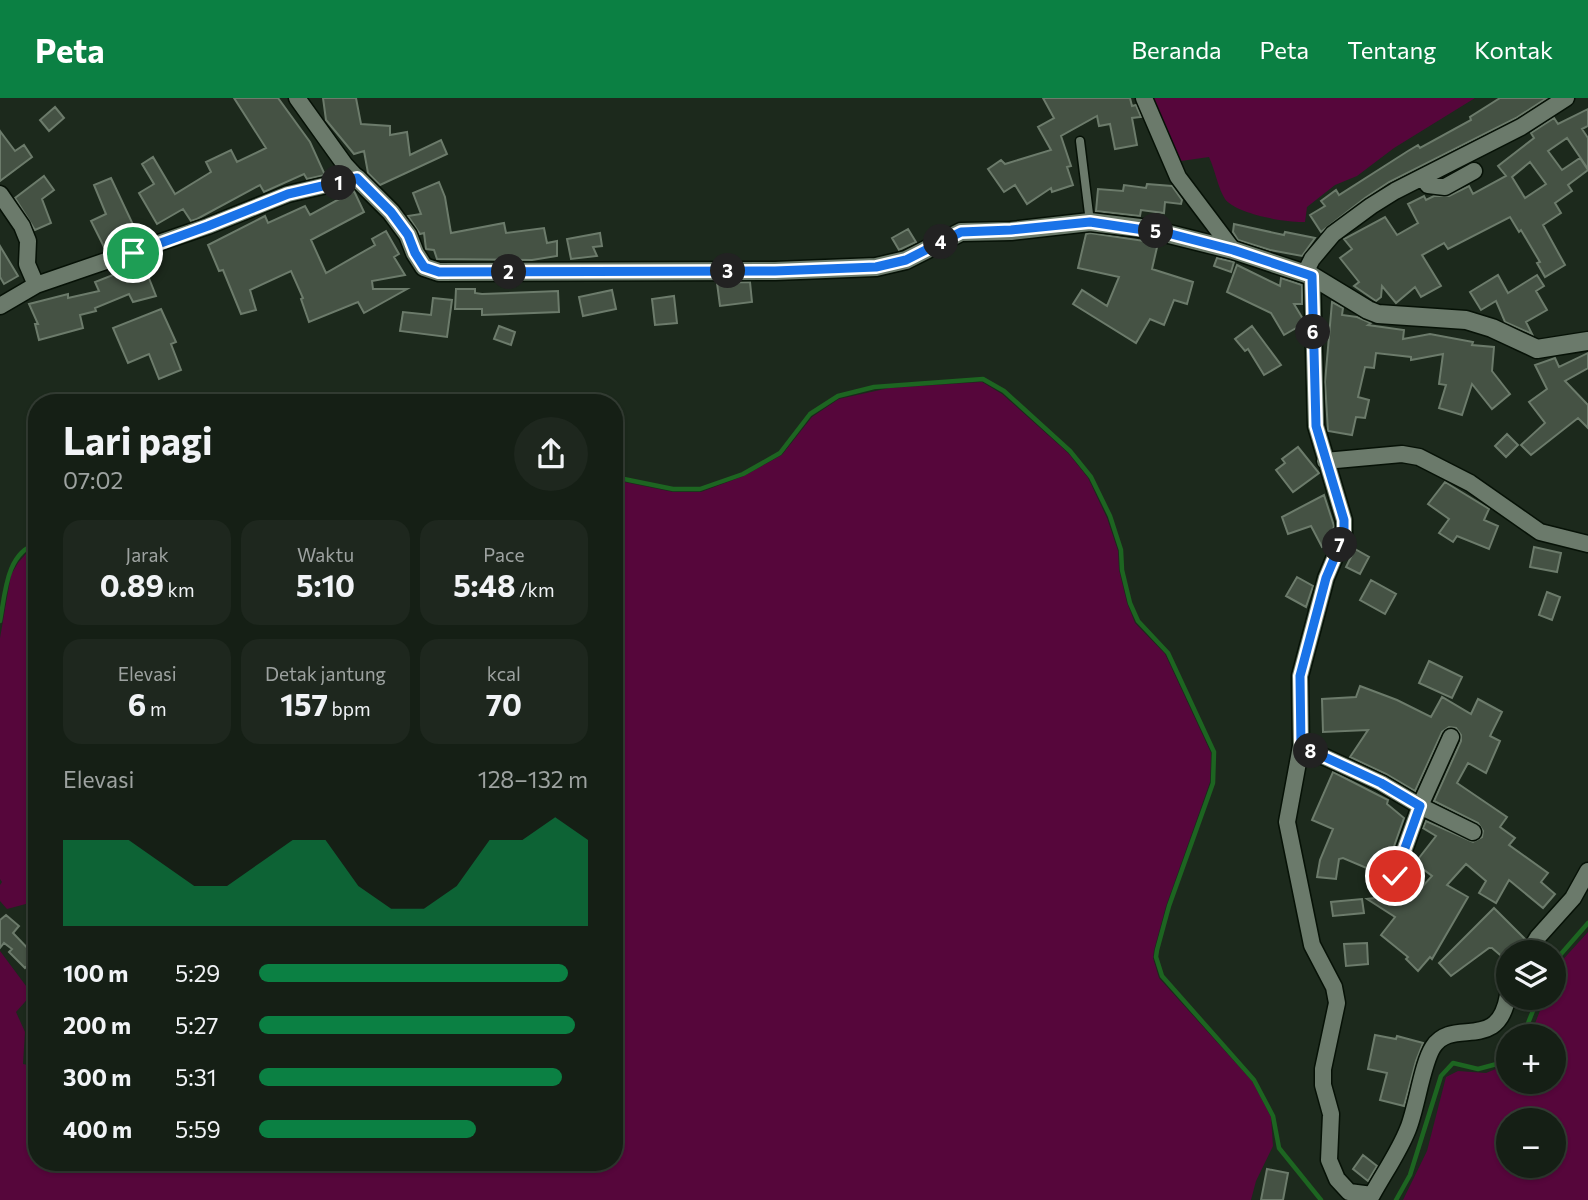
<!DOCTYPE html>
<html lang="id">
<head>
<meta charset="utf-8">
<style>
  body { margin:0; font-family:Commissioner,sans-serif; background:#1e271e; color:#f1f3f6; height:100vh; display:flex; flex-direction:column; font-size:26px; white-space:nowrap }
  * { box-sizing:border-box; margin:0 }
  p { font-size:23px; color:#9da2a0 }
  .icon { flex:none; width:38px; height:38px; fill:none; stroke:currentColor; stroke-width:2; stroke-linecap:round; stroke-linejoin:round }
  .map { position:relative; flex:1; overflow:hidden }
  .panel { position:absolute; left:28px; top:296px; width:595px; height:777px; display:flex; flex-direction:column; background:#151f15; border-radius:28px; box-shadow:0 2px 5px #0004,0 0 0 2px #343d34 }
  .panel>* { flex:none }
  .tools { position:absolute; left:1496px; top:842px; display:grid; gap:14px }
  .tools a { display:grid; place-items:center; width:70px; height:70px; border-radius:50%; background:#151f15; box-shadow:0 2px 5px #0004,0 0 0 2px #343d34; font-size:35px }
  .pin { position:absolute; display:grid; place-items:center; width:60px; height:60px; color:#fff; margin:-30px; border:4px solid #fff; border-radius:50%; box-shadow:0 2px 7px #0007 }
  .km { position:absolute; width:35px; height:35px; margin:-18px; border-radius:50%; background:#222; color:#fff; font-size:19px; line-height:35px; text-align:center }
  .round { display:grid; place-items:center; flex:none; width:74px; height:74px; border-radius:37px; background:#1e271e }
  .overview { display:flex; align-items:center; justify-content:space-between; height:119px; padding:0 35px }
  h1 { font-size:38px; font-weight:700; line-height:52px }
  .metrics { display:grid; grid-template-columns:repeat(3,1fr); gap:10px; height:119px; padding:7px 35px }
  .metrics div { display:grid; align-content:center; border-radius:18px; background:#1e271e; text-align:center }
  .metrics b { font-size:30px; font-weight:700 }
  .metrics small { font-size:19px; font-weight:400 }
  .metrics p { font-size:19px }
  .chart { height:196px; padding:14px 35px }
  .chart p { display:flex; justify-content:space-between }
  .chart svg { width:100%; height:126px; margin-top:7px; fill:#0b8043; opacity:.7 }
  ul { padding:0 35px; list-style:none; font-size:23px }
  li { display:grid; grid-template-columns:112px 84px 1fr; align-items:center; height:52px }
  li i { height:18px; border-radius:9px; background:#0b8043 }
  header { display:flex; align-items:center; gap:42px; box-sizing:border-box; height:98px; padding:0 35px; background:#0b8043; color:#fff }
  header strong { font-size:33px }
  nav { display:flex; gap:38px; margin-inline-start:auto; font-size:24px }
  .map>svg:first-child { display:block }
</style>
</head>
<body>
<header>
<strong>Peta</strong>
<nav><a>Beranda</a><a>Peta</a><a>Tentang</a><a>Kontak</a></nav>
</header>
<div class="map">
<svg width="1588" height="1102" viewBox="0 0 1588 1102">
  <rect width="100%" height="100%" fill="#1c291c"/>
  <path fill="#56063b" fill-rule="evenodd" d="M 1153,0 L 1475,0 L 1394,50 L 1357,78 L 1335,87 L 1307,109 L 1305,124 C 1287,125 1236,116 1225,101 C 1218,90 1215,72 1209,59 L 1181,63 Z
    M 982,284 L 1002,296 L 1068,355 L 1088,380 L 1107,420 L 1118,453 L 1119,472 L 1127,505 L 1135,525 L 1165,556 L 1211,655 L 1210,684 L 1166,808 L 1154,852 L 1153,860 L 1159,880 L 1252,983 L 1271,1019 L 1273,1048 L 1256,1083 L 1251,1102 L 0,1102 L 0,853 L 32,896 L 16,914 L 25,934 L 23,966 L 37,969 L 37,1064 L 614,1064 L 614,382 L 673,394 L 701,394 L 744,378 L 782,357 L 812,319 L 839,301 L 889,290 Z
    M 37,449 L 37,803 L 7,811 L 0,803 L 0,787 L 2,784 L 0,781 L 0,540 L 11,477 L 18,465 L 31,450 Z
    M 1588,834 L 1588,1102 L 1403,1102 L 1427,1053 L 1446,979 L 1458,973 L 1486,975 L 1508,966 L 1508,984 L 1554,984 L 1554,938 L 1530,938 L 1545,900 L 1554,900 L 1554,877 L 1558,867 ZM 1508,1022 L 1554,1022 L 1554,1068 L 1508,1068 Z"/>
  <g fill="none" stroke-linecap="round" stroke-linejoin="round">
    <path stroke="#1d6521" stroke-width="4.5" d="M 614,379 L 673,391 L 700,391 L 743,376 L 780,355 L 810,316 L 838,298 L 874,289 L 983,281 L 1004,293 L 1070,353 L 1091,379 L 1110,418 L 1121,452 L 1122,472 L 1130,505 L 1138,523 L 1168,555 L 1214,654 L 1213,685 L 1169,808 L 1157,852 L 1156,859 L 1162,878 L 1254,982 L 1273,1018 L 1279,1050 L 1321,1102
      M 0,523 C 5,497 6,454 37,446
      M 1554,864 L 1588,825
      M 1523,938 L 1538,900
      M 1396,1102 L 1410,1077 L 1441,978 L 1453,965 L 1478,971 L 1508,963"/>
  </g>
  <path fill="#455244" stroke="#6c7b6b" stroke-width="2" fill-rule="evenodd" d="M 234,0 L 278,0 L 310,44 L 325,77 L 307,81 L 304,76 L 264,94 L 260,87 L 197,121 L 191,123 L 183,111 L 157,126 L 139,95 L 154,86 L 142,66 L 153,59 L 175,96 L 211,74 L 206,64 L 231,52 L 237,64 L 266,50 Z
    M 323,0 L 356,0 L 361,26 L 390,28 L 390,37 L 407,34 L 410,57 L 441,42 L 447,56 L 380,87 L 368,75 L 364,53 L 354,56 L 326,22 Z
    M 1043,0 L 1130,0 L 1132,8 L 1136,7 L 1141,19 L 1132,20 L 1137,47 L 1115,51 L 1110,26 L 1099,28 L 1097,18 L 1061,38 L 1071,68 L 1067,69 L 1073,87 L 1052,94 L 1051,90 L 1027,106 L 1015,87 L 1004,94 L 988,71 L 1001,62 L 1005,66 L 1051,52 L 1038,29 L 1054,20 Z
    M 1500,0 L 1547,0 L 1516,20 L 1389,84 L 1365,100 L 1321,134 L 1310,117 L 1325,108 L 1321,103 L 1336,92 L 1339,97 L 1408,53 L 1418,47 L 1420,50 L 1471,22 L 1470,19 Z
    M 55,9 L 64,20 L 49,33 L 40,22 Z
    M 1588,11 L 1588,28 L 1582,31 L 1588,40 L 1588,71 L 1567,40 L 1548,53 L 1562,72 L 1580,60 L 1588,72 L 1568,87 L 1572,93 L 1555,105 L 1561,115 L 1543,127 L 1565,167 L 1545,179 L 1537,165 L 1540,164 L 1521,132 L 1519,134 L 1510,119 L 1448,151 L 1444,145 L 1422,157 L 1441,188 L 1421,199 L 1415,189 L 1396,205 L 1382,188 L 1381,199 L 1376,203 L 1354,188 L 1359,184 L 1340,160 L 1352,151 L 1344,141 L 1385,119 L 1397,137 L 1418,125 L 1408,106 L 1424,98 L 1426,102 L 1434,98 L 1449,98 L 1469,88 L 1473,96 L 1506,78 L 1498,68 L 1534,40 L 1531,35 L 1554,20 L 1558,26 ZM 1530,64 L 1546,86 L 1525,100 L 1512,79 Z
    M 0,33 L 15,53 L 24,47 L 32,59 L 0,83 Z
    M 44,78 L 54,92 L 42,101 L 51,125 L 35,132 L 15,100 Z
    M 111,80 L 136,133 L 104,149 L 91,123 L 106,116 L 94,87 Z
    M 439,84 L 445,99 L 451,135 L 504,125 L 506,135 L 544,130 L 547,145 L 557,143 L 557,158 L 532,162 L 437,161 L 434,152 L 426,151 L 424,135 L 420,136 L 408,118 L 421,116 L 413,95 Z
    M 1147,86 L 1172,88 L 1182,102 L 1181,106 L 1165,104 L 1164,115 L 1141,112 L 1140,118 L 1096,113 L 1098,91 L 1123,93 L 1124,87 L 1146,90 Z
    M 354,93 L 364,114 L 311,142 L 326,175 L 375,147 L 372,141 L 386,133 L 399,156 L 394,159 L 405,177 L 372,183 L 373,191 L 407,191 L 364,215 L 358,204 L 309,224 L 301,201 L 303,200 L 291,173 L 250,192 L 256,212 L 241,216 L 223,172 L 219,173 L 208,147 L 265,118 L 268,125 L 305,108 L 310,117 Z
    M 1234,126 L 1284,137 L 1285,134 L 1315,140 L 1302,158 L 1270,152 L 1238,142 L 1233,134 Z
    M 908,131 L 916,144 L 899,152 L 892,140 Z
    M 600,135 L 602,148 L 593,149 L 597,158 L 571,161 L 567,141 Z
    M 1090,135 L 1158,145 L 1152,171 L 1193,184 L 1187,206 L 1174,202 L 1164,227 L 1150,221 L 1136,245 L 1073,206 L 1082,192 L 1107,208 L 1119,179 L 1078,170 L 1086,136 Z
    M 0,148 L 18,178 L 4,186 L 0,179 Z
    M 1217,160 L 1234,164 L 1231,174 L 1214,168 Z
    M 143,165 L 156,198 L 133,204 L 129,196 L 95,210 L 96,213 L 80,217 L 83,230 L 39,242 L 35,226 L 38,226 L 29,206 L 68,196 L 68,200 L 99,193 L 95,184 Z
    M 1237,167 L 1280,188 L 1281,180 L 1302,187 L 1302,206 L 1294,206 L 1303,221 L 1303,226 L 1284,237 L 1271,215 L 1227,194 Z
    M 1498,177 L 1508,195 L 1537,177 L 1544,188 L 1536,193 L 1547,212 L 1526,224 L 1532,236 L 1505,224 L 1496,203 L 1481,212 L 1470,194 Z
    M 750,184 L 752,204 L 720,208 L 717,185 Z
    M 456,191 L 475,191 L 475,195 L 482,196 L 558,193 L 559,214 L 482,217 L 482,211 L 455,211 Z
    M 612,192 L 616,211 L 583,218 L 579,199 Z
    M 674,198 L 677,225 L 655,227 L 652,201 Z
    M 433,200 L 452,202 L 447,239 L 400,233 L 403,214 L 431,217 Z
    M 1332,204 L 1343,210 L 1342,217 L 1357,219 L 1371,225 L 1368,227 L 1404,232 L 1403,241 L 1430,236 L 1473,244 L 1472,247 L 1494,249 L 1492,273 L 1510,296 L 1492,311 L 1472,286 L 1462,317 L 1439,310 L 1446,287 L 1439,286 L 1443,256 L 1411,262 L 1411,259 L 1376,255 L 1374,270 L 1365,269 L 1358,299 L 1369,302 L 1365,320 L 1356,319 L 1352,337 L 1328,333 L 1325,284 Z
    M 161,211 L 176,244 L 171,246 L 181,272 L 159,281 L 149,256 L 128,265 L 113,230 Z
    M 499,228 L 515,234 L 511,247 L 494,241 Z
    M 1252,228 L 1281,267 L 1264,277 L 1248,251 L 1245,253 L 1235,241 Z
    M 1588,255 L 1588,270 L 1565,283 L 1588,307 L 1588,330 L 1578,320 L 1531,357 L 1521,347 L 1545,325 L 1529,304 L 1547,291 L 1535,267 L 1555,260 L 1559,269 Z
    M 1507,336 L 1518,347 L 1506,359 L 1495,348 Z
    M 1298,349 L 1319,375 L 1293,394 L 1276,372 L 1285,365 L 1282,361 Z
    M 1445,384 L 1489,411 L 1484,422 L 1498,428 L 1489,451 L 1457,438 L 1453,444 L 1439,435 L 1449,421 L 1428,406 Z
    M 1324,397 L 1334,428 L 1329,446 L 1322,449 L 1311,428 L 1288,436 L 1282,419 Z
    M 1534,449 L 1561,455 L 1557,474 L 1530,469 Z
    M 1355,451 L 1369,459 L 1360,476 L 1346,469 Z
    M 1297,479 L 1313,488 L 1306,509 L 1286,498 Z
    M 1371,482 L 1396,496 L 1385,516 L 1360,502 Z
    M 1547,494 L 1560,499 L 1552,522 L 1539,517 Z
    M 1429,563 L 1462,579 L 1452,600 L 1419,585 Z
    M 1360,588 L 1397,602 L 1431,619 L 1442,599 L 1471,616 L 1478,601 L 1502,614 L 1490,638 L 1500,643 L 1486,675 L 1468,665 L 1457,685 L 1507,719 L 1500,729 L 1515,740 L 1509,747 L 1548,775 L 1541,784 L 1555,796 L 1543,810 L 1509,782 L 1496,805 L 1479,795 L 1486,783 L 1466,766 L 1447,787 L 1468,799 L 1432,861 L 1430,859 L 1418,873 L 1406,861 L 1408,859 L 1381,837 L 1395,819 L 1367,801 L 1408,796 L 1413,799 L 1432,778 L 1415,765 L 1436,738 L 1423,730 L 1426,723 L 1473,744 L 1482,739 L 1483,733 L 1478,725 L 1434,703 L 1461,643 L 1461,637 L 1456,630 L 1449,629 L 1442,634 L 1415,693 L 1386,676 L 1350,659 L 1368,632 L 1323,634 L 1322,601 L 1356,599 Z
    M 1333,674 L 1388,702 L 1387,706 L 1404,720 L 1385,774 L 1386,784 L 1384,788 L 1368,786 L 1376,774 L 1343,760 L 1339,761 L 1336,781 L 1317,779 L 1320,762 L 1333,731 L 1312,722 Z
    M 1362,801 L 1364,815 L 1333,818 L 1331,804 Z
    M 1494,810 L 1525,841 L 1522,845 L 1514,854 L 1508,854 L 1508,859 L 1506,862 L 1492,850 L 1489,850 L 1451,878 L 1439,865 Z
    M 6,817 L 19,828 L 13,835 L 36,859 L 25,870 L 9,854 L 12,851 L 4,845 L 0,850 L 0,822 Z
    M 1367,845 L 1368,866 L 1346,868 L 1344,846 Z
    M 1375,937 L 1396,941 L 1397,938 L 1423,945 L 1416,963 L 1404,1008 L 1380,1002 L 1387,975 L 1368,971 Z
    M 1363,1057 L 1377,1068 L 1368,1083 L 1353,1071 Z
    M 1267,1071 L 1288,1075 L 1283,1102 L 1261,1102 Z"/>
  <g fill="none" stroke-linecap="round" stroke-linejoin="round">
    <defs>
      <path id="service" d="M 1080,43 L 1090,124"/>
      <path id="minor" d="M 1144,0 L 1178,79 L 1233,152
        M 1423,79 L 1428,87 L 1445,89 L 1474,73
        M 0,96 L 22,128 L 28,143 L 27,166 L 36,187
        M 1305,175 L 1312,161 L 1333,136 L 1371,108 L 1395,93 L 1521,29 L 1566,0
        M 1312,178 L 1316,328 L 1344,422 L 1344,437 L 1326,480 L 1300,578 L 1301,648 L 1287,724 L 1312,847 L 1334,889 L 1337,905 L 1323,971 L 1323,987 L 1331,1016 L 1329,1062 L 1337,1081 L 1349,1094 L 1372,1097 C 1384,1075 1399,1054 1408,1031 C 1417,1009 1422,966 1433,949 C 1453,918 1498,956 1508,897
        M 0,208 L 36,187 L 208,128 L 288,96 L 357,80 L 345,67 L 297,0
        M 1325,363 L 1402,356 L 1419,359 L 1470,385 L 1540,434 L 1588,446
        M 1301,648 L 1381,685 L 1420,708 L 1473,734
        M 1395,778 L 1420,708 L 1451,639
        M 1529,854 L 1538,839 L 1573,800 L 1588,773"/>
      <path id="tertiary" d="M 357,80 L 391,114 L 408,137 L 415,155 L 424,169 L 439,174 L 775,173 L 876,169 L 906,162 L 961,134 L 1011,133 L 1090,124 L 1149,131 L 1233,152 L 1312,178 L 1368,212 L 1378,216 L 1466,222 L 1492,230 L 1537,251 L 1588,243"/>
    </defs>
    <use href="#service" stroke="#061106" stroke-width="11"/>
    <use href="#minor" stroke="#061106" stroke-width="19"/>
    <use href="#tertiary" stroke="#061106" stroke-width="21"/>
    <use href="#service" stroke="#6b7a6b" stroke-width="8"/>
    <use href="#minor" stroke="#6b7a6b" stroke-width="16"/>
    <use href="#tertiary" stroke="#6b7a6b" stroke-width="18"/>
  </g>
  <g fill="none" stroke-linecap="round" stroke-linejoin="round">
    <defs>
      <path id="route" d="M 133,155 L 208,128 L 288,96 L 357,80 L 391,114 L 408,137 L 415,155 L 424,169 L 439,174 L 775,173 L 876,169 L 906,162 L 961,134 L 1011,132 L 1090,124 L 1171,136 L 1233,152 L 1312,178 L 1316,328 L 1344,422 L 1344,437 L 1326,480 L 1300,578 L 1301,648 L 1381,685 L 1420,708 L 1395,778"/>
    </defs>
    <use href="#route" stroke="#fff" stroke-width="14"/>
    <use href="#route" stroke="#1a73e8" stroke-width="9"/>
  </g>
</svg>
<div class="tools">
<a><svg class="icon" aria-label="layers" viewBox="0 0 24 24"><path d="M12 4l9 5-9 5-9-5zM3 14l9 5 9-5"/></svg></a>
<a>+</a>
<a>−</a>
</div>
<div class="pin" style="left:133px;top:155px;background:#1e9e55"><svg class="icon" aria-label="arrive" viewBox="0 0 24 24"><path d="M6 21V4h12l-3 4 3 4H6"/></svg></div>
<div class="pin" style="left:1395px;top:778px;background:#d93025"><svg class="icon" aria-label="check" viewBox="0 0 24 24"><path d="M5 12l5 5 9-10"/></svg></div>
<b class="km" style="left:339px;top:85px">1</b>
<b class="km" style="left:509px;top:174px">2</b>
<b class="km" style="left:728px;top:173px">3</b>
<b class="km" style="left:941px;top:144px">4</b>
<b class="km" style="left:1156px;top:133px">5</b>
<b class="km" style="left:1313px;top:234px">6</b>
<b class="km" style="left:1340px;top:447px">7</b>
<b class="km" style="left:1311px;top:653px">8</b>
<section class="panel">
<div class="overview"><div><h1>Lari pagi</h1><p>07:02</p></div><a class="round"><svg class="icon" aria-label="share" viewBox="0 0 24 24"><path d="M12 15V3M7 8l5-5 5 5M5 13v7h14v-7"/></svg></a></div>
<div class="metrics">
<div><p>Jarak</p><b>0.89<small> km</small></b></div>
<div><p>Waktu</p><b>5:10</b></div>
<div><p>Pace</p><b>5:48<small> /km</small></b></div>
</div>
<div class="metrics">
<div><p>Elevasi</p><b>6<small> m</small></b></div>
<div><p>Detak jantung</p><b>157<small> bpm</small></b></div>
<div><p>kcal</p><b>70</b></div>
</div>
<div class="chart"><p><span>Elevasi</span>128–132 m</p>
<svg viewBox="0 0 160 44" preserveAspectRatio="none"><path d="M0 44V14L10 14L20 14L30 22L40 30L50 30L60 22L70 14L80 14L90 30L100 38L110 38L120 30L130 14L140 14L150 6L160 14V44z"/></svg>
</div>
<ul>
<li><b>100 m</b>5:29<i style="width:94%"></i></li>
<li><b>200 m</b>5:27<i style="width:96%"></i></li>
<li><b>300 m</b>5:31<i style="width:92%"></i></li>
<li><b>400 m</b>5:59<i style="width:66%"></i></li>
</ul>
</section>
</div>
</body>
</html>
